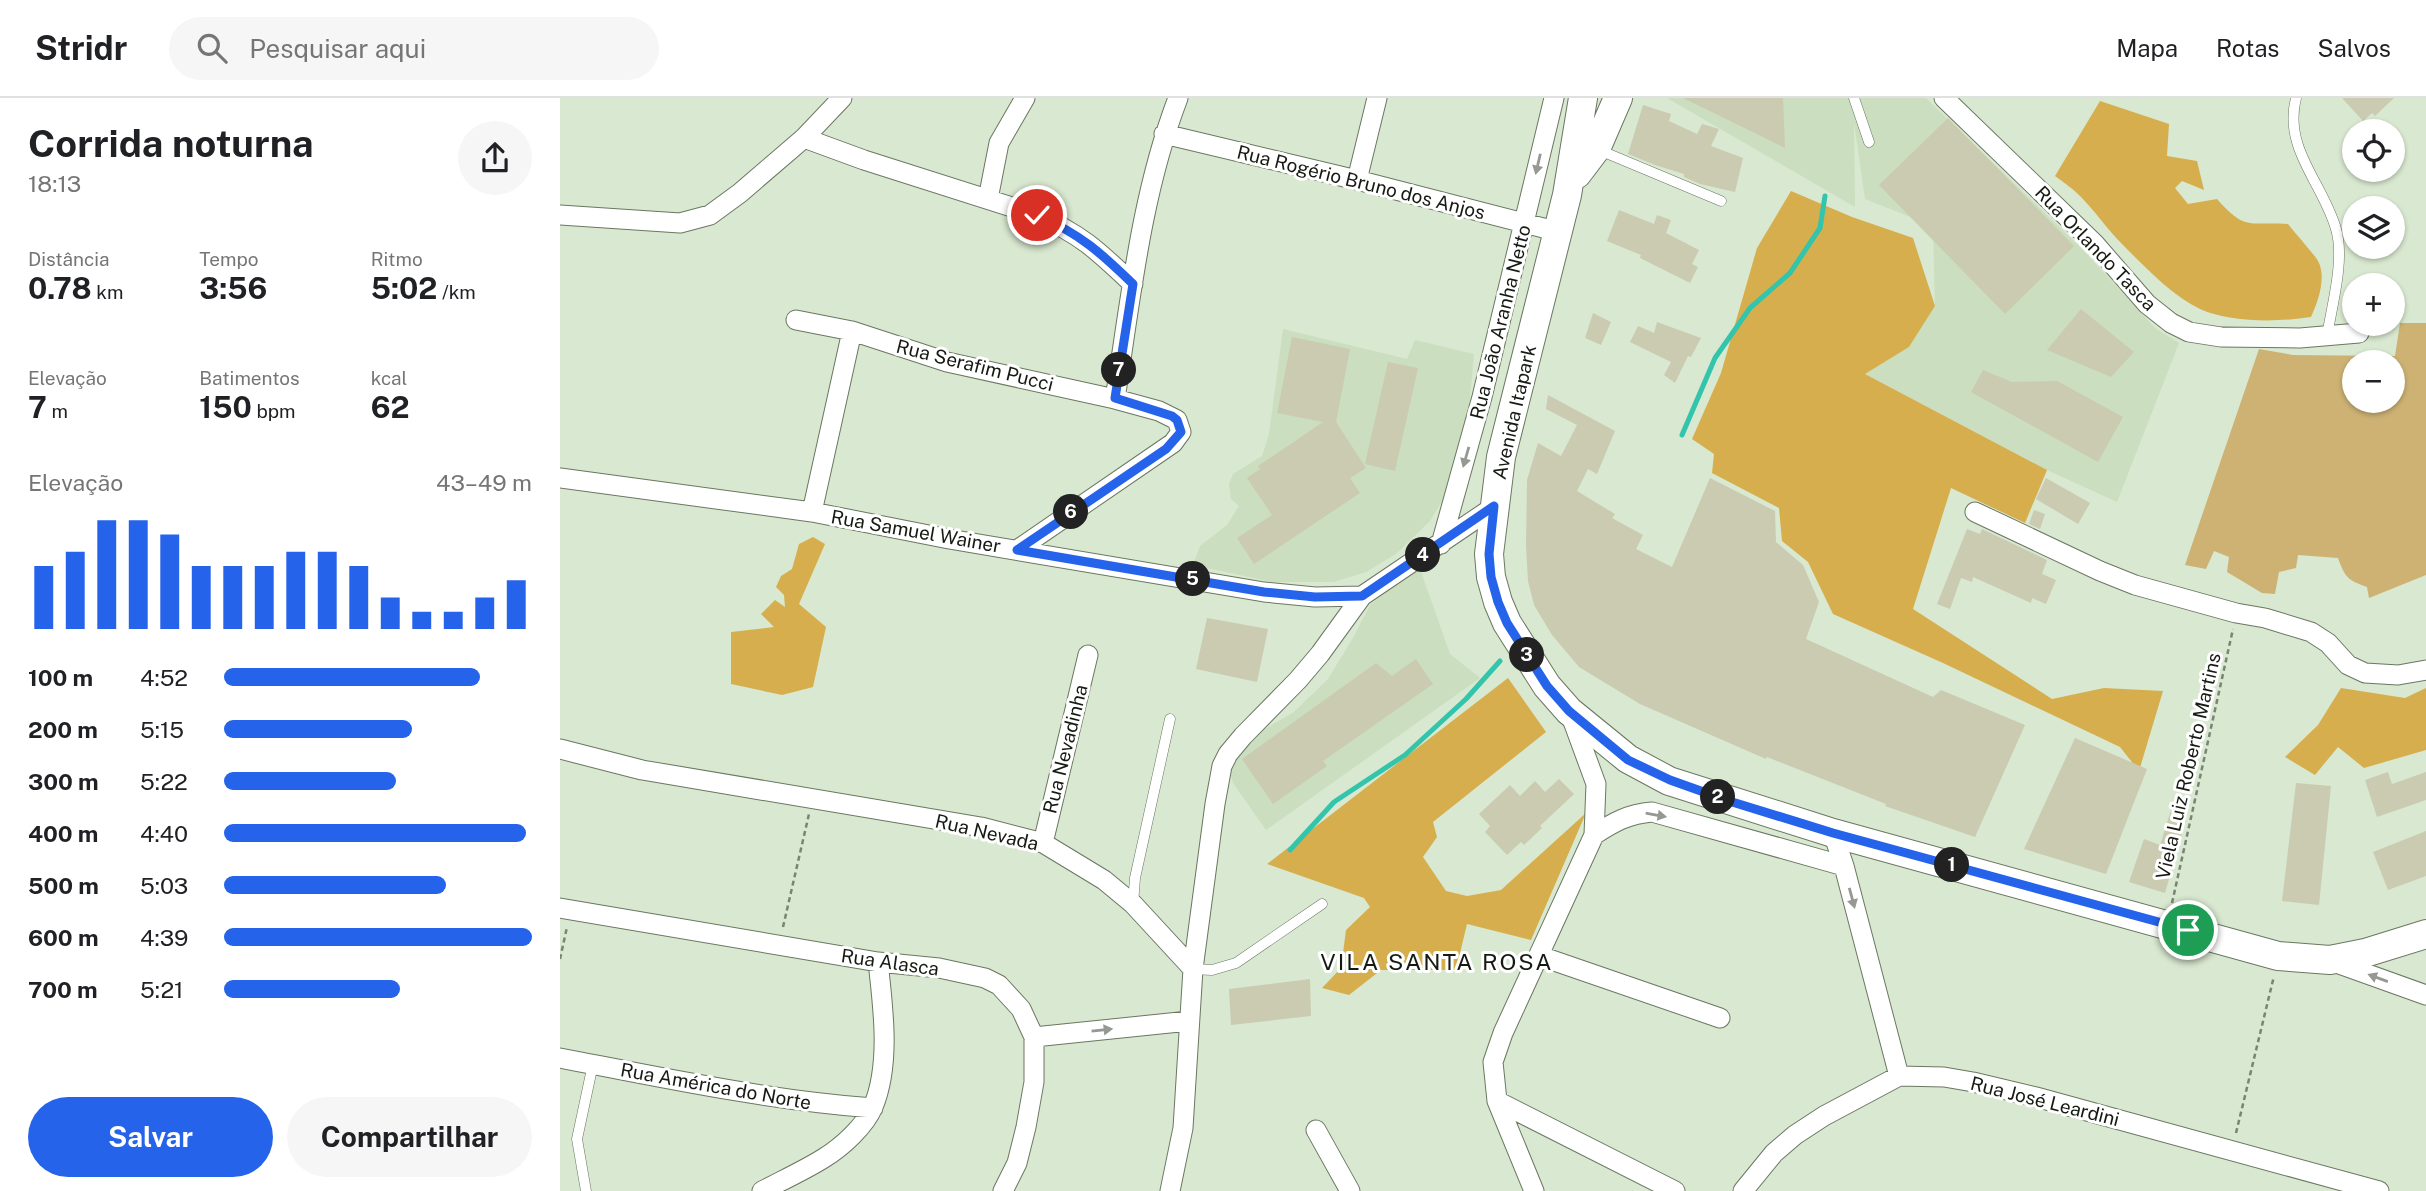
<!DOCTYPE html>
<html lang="pt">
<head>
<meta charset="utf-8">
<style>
  body { margin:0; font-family:"Public Sans",sans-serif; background:#f6f6f6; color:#202124; height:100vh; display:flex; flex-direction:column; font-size:26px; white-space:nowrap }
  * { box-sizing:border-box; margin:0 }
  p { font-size:23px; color:#757577 }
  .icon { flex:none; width:38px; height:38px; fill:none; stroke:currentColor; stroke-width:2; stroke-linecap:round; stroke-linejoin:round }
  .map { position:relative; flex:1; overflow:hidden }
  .sheet { display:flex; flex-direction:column; background:#fff; width:560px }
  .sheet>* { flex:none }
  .controls { position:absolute; left:1782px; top:21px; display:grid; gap:14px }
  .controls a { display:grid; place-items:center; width:63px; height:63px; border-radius:50%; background:#fff; box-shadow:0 2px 5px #0004; font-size:35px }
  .pin { position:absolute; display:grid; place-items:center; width:60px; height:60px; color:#fff; margin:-30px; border:4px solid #fff; border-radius:50%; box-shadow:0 2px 7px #0007 }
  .km { position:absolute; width:35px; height:35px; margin:-18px; border-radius:50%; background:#222; color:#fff; font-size:19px; line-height:35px; text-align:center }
  .round { display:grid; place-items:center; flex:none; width:74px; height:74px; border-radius:37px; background:#f6f6f6 }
  .head { display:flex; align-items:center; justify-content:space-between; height:119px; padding:0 28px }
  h1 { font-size:38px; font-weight:700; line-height:52px }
  .metrics { display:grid; grid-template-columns:repeat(3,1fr); gap:10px; height:119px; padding:7px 28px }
  .metrics div { display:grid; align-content:center }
  .metrics b { font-size:30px; font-weight:700 }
  .metrics small { font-size:19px; font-weight:400 }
  .metrics p { font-size:19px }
  .chart { height:196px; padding:14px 28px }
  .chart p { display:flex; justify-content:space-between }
  .chart svg { width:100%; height:126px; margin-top:7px; stroke:#2563eb; stroke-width:6 }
  .action { display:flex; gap:14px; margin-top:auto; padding:14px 28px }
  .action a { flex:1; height:80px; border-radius:42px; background:#2563eb; color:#fff; font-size:28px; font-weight:700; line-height:80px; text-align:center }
  .action a+a { background:#f6f6f6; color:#202124 }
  ul { padding:0 28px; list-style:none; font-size:23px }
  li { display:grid; grid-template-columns:112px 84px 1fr; align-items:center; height:52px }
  li i { height:18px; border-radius:9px; background:#2563eb }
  header { display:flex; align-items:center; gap:42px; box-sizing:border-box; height:98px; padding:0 35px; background:#fff; border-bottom:2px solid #e0e0e0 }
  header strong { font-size:33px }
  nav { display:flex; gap:38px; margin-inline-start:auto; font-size:24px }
  .search { width:490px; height:63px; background:#f6f6f6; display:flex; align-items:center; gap:18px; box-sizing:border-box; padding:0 24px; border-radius:38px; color:#757577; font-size:26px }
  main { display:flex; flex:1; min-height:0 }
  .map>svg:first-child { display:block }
</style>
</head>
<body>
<header>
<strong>Stridr</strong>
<div class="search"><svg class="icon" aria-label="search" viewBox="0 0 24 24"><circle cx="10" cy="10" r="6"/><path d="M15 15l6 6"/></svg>Pesquisar aqui</div>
<nav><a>Mapa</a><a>Rotas</a><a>Salvos</a></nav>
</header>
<main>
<section class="sheet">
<div class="head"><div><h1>Corrida noturna</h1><p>18:13</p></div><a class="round"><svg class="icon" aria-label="share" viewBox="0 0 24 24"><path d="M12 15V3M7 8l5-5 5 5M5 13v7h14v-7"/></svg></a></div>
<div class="metrics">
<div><p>Distância</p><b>0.78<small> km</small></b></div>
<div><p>Tempo</p><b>3:56</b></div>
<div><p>Ritmo</p><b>5:02<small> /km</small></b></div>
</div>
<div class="metrics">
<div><p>Elevação</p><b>7<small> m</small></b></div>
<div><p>Batimentos</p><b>150<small> bpm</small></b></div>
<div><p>kcal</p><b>62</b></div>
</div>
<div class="chart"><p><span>Elevação</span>43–49 m</p>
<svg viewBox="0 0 160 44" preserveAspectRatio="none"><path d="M5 44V22M15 44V17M25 44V6M35 44V6M45 44V11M55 44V22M65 44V22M75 44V22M85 44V17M95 44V17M105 44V22M115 44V33M125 44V38M135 44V38M145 44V33M155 44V27"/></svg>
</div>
<ul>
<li><b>100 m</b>4:52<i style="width:83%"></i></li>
<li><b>200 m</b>5:15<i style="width:61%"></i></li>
<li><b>300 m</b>5:22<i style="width:56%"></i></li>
<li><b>400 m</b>4:40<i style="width:98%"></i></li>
<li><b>500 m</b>5:03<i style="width:72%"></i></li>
<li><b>600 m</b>4:39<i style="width:100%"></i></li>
<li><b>700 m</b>5:21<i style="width:57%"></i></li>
</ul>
<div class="action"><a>Salvar</a><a>Compartilhar</a></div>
</section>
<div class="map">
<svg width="1866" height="1093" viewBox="0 0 1866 1093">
  <rect width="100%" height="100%" fill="#d9e8d0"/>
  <path fill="#cbdebf" d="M 1107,0 L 1366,0 L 1523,152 L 1595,230 L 1619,245 L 1557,404 L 1487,372 L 1305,276 L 1349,249 L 1375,208 L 1373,128 L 1305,101 L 1294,24 L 1295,109 Z
    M 723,231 L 847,261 L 855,242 L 914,256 L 909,310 L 888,393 L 870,423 L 836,456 L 806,474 L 774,484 L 712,484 L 633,467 L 640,448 L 667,427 L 679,408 L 671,401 L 669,386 L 673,376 L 702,358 L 709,336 Z
    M 859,468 L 890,556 L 920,580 L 706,732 L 673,685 L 669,670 L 681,651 L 703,632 L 734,614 L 768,581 L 793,540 L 810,507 Z"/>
  <path fill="#cdb274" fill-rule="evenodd" d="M 1840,225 L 1866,225 L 1866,477 L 1809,500 L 1807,489 C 1787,482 1785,479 1778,460 L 1738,457 L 1736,470 L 1719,474 L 1715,496 L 1702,495 L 1667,474 L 1669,459 L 1654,453 L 1646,471 L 1625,467 L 1699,251 L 1733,257 L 1835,258 ZM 1794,264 L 1832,264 L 1832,303 L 1794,303 Z"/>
  <path fill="#d6ae4d" d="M 1540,3 L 1609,26 L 1607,58 L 1637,63 L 1644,92 L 1622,83 L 1615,90 L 1628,106 L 1657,101 C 1686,134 1689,123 1728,126 C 1734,134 1757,159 1759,165 C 1766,181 1758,204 1751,219 C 1719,224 1671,225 1640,211 C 1611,197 1585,169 1562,146 C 1547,131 1535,113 1520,98 C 1512,90 1503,84 1495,78 Z
    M 1231,93 L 1292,119 L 1353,140 L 1375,208 L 1349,249 L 1305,276 L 1487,372 L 1465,425 L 1391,390 L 1353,511 L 1492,601 L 1544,590 L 1603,593 L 1579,673 L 1560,649 L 1383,565 L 1273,516 L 1248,464 L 1222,443 L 1219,410 L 1152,375 L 1154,356 L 1132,341 L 1161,275 L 1197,150 Z
    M 253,439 L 265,446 L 239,506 L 266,529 L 253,589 L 222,597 L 171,586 L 171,534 L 214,529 L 201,516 L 215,502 L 225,509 L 224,497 L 216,489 L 221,478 L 232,471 L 239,446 Z
    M 948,580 L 986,634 L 873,724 L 877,739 L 863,759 L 886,793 L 907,798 L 941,792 L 1026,715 L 971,842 L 907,826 L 896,872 L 821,872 L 789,897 L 762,890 L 781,870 L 786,832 L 810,809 L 804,800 L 707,766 Z
    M 1781,590 L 1845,600 L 1866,590 L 1866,652 L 1804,670 L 1778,649 L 1755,677 L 1725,659 L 1758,627 Z"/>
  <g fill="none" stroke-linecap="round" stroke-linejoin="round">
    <path stroke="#33c4ac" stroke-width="5" d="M 1122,337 L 1155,260 L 1190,210 L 1230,175 L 1260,130 L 1265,98
      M 730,752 L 774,704 L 845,657 L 906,601 L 940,563"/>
  </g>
  <path fill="#cacbb1" d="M 1123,0 L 1223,0 L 1225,50 L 1158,17 Z
    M 1782,0 L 1834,0 L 1815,18 L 1812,15 L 1803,23 Z
    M 1083,7 L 1111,16 L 1109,23 L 1137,36 L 1142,26 L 1159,31 L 1151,48 L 1183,60 L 1175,94 L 1140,86 L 1124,79 L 1124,76 L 1095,67 L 1068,56 Z
    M 1388,20 L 1514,148 L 1445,216 L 1319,87 Z
    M 1059,112 L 1094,126 L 1097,117 L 1111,122 L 1106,135 L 1139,152 L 1132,166 L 1138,169 L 1130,185 L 1080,160 L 1081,157 L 1047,143 Z
    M 1521,211 L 1574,254 L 1551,279 L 1487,252 Z
    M 1033,215 L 1051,224 L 1041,247 L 1025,240 Z
    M 1097,224 L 1141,240 L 1131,259 L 1128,258 L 1115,285 L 1104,277 L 1111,264 L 1070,244 L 1078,228 L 1094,235 Z
    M 732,239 L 790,251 L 776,324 L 806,370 L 790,380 L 800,395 L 694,466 L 677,440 L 712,417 L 687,380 L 700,371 L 698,368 L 763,324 L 717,315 Z
    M 828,264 L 858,270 L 835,373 L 805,366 Z
    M 1423,272 L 1452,284 L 1497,283 L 1563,319 L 1538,364 L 1411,294 Z
    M 988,297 L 1055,333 L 1037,376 L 1028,371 L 1017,393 L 1055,416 L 1052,420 L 1083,437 L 1076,451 L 1112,469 L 1150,380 L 1215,413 L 1216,444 L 1243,467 L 1259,504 L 1246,541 L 1373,599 L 1381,592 L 1465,627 L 1415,739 L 1325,708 L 1326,706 L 1207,659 L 1206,661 L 1080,606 L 1019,569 L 992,537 L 974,507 L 968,483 L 966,448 L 967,382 L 978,345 L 1001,358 L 1017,327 L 986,311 Z
    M 1486,380 L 1530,405 L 1518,426 L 1476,401 Z
    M 1474,412 L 1485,416 L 1480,431 L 1469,426 Z
    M 1407,431 L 1420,436 L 1422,431 L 1487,462 L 1482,476 L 1496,482 L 1486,506 L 1472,500 L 1471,505 L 1413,479 L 1412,484 L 1401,480 L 1390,511 L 1377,506 Z
    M 647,520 L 708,531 L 697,584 L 636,571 Z
    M 856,561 L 873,586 L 763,663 L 767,668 L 713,706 L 682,661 L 816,565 L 832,578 Z
    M 1515,640 L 1587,671 L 1546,776 L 1464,751 Z
    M 1828,674 L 1832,686 L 1866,674 L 1866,702 L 1817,719 L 1805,682 Z
    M 999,681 L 1014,696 L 980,728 L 982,730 L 964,747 L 961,744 L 947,757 L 925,734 L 930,728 L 919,716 L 950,687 L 960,698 L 975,683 L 985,694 Z
    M 1736,685 L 1771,688 L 1759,807 L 1722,803 Z
    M 1612,709 L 1628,714 L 1605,795 L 1569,784 L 1584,741 L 1600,747 Z
    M 1866,733 L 1866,778 L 1828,792 L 1813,754 Z
    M 750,881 L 751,918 L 671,927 L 669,891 Z"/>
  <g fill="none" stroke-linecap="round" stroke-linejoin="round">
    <defs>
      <path id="lane" d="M 1294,0 L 1309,44
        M 1736,0 C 1723,51 1763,85 1776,131 C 1785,161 1772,207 1767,238
        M 1039,52 L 1161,103
        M 573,806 L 575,780 L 610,621
        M 633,871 L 652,872 L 676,865 L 762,806
        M 26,1093 L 17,1041 L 33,966"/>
      <path id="street" d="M 1384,0 L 1534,145 L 1587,206 L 1611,225 L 1629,234 L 1661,239 L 1740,240 L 1799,235
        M 604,36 L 797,82 L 999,134
        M 244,40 L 304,62 L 477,117 C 522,137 538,153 573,186
        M 797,82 L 817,0
        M 428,101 L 439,45 L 465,0
        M 0,117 L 120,125 L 150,117 L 180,95 L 244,40 L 282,0
        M 236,222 L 292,233
        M 555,301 C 571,199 581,97 618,0
        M 0,380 L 252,414 L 389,441 L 704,494 L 755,499 L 802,498 L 935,408
        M 252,414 L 292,233 L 387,264 L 555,301 L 599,313 L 617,322 L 621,334 L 613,345 L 457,452
        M 1415,414 L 1540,473 L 1575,487 L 1676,515 L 1705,520 L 1751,534 L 1768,545 L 1788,567 L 1805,575 L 1838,577 L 1866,572
        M 881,446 L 922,299 L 994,0
        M 0,651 L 82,672 L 421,729 L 483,745 L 544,782 L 573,806 L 633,871
        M 1273,735 L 1284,768 L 1339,978
        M 1034,737 C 1054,724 1068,716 1092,714 L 1284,768
        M 483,745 L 528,557
        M 0,810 L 318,864 L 379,870 L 425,880 L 439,887 L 461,911 L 474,939 L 474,984 L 466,1029 L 457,1065 L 443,1093
        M 980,858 L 1160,920
        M 1771,863 L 1866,897
        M 474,939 L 629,923
        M 0,960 C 104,980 207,1002 313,1010
        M 937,1003 L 1115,1093
        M 756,1032 L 790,1093
        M 202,1093 C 223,1082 245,1072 264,1060 C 282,1049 305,1028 313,1009 C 331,966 323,909 318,864
        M 610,1093 L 623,1030 L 633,871 L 655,706 L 662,668 L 668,656 L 683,638 L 738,582 L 760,556 L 802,498
        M 974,1093 L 937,1003 L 933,964 L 943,935 L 1034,737 L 1036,686 L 1011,618
        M 1183,1093 L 1214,1055 L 1235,1037 L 1264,1018 L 1339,978 L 1384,979 L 1413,984 L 1476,999 L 1819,1093"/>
      <path id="secondary" d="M 1023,0 L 1007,97 L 941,359 L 929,456 L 931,479 L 938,504 L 947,525 L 987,588 L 1009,613 L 1068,661 L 1109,683 L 1273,735 L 1718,858 L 1770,862 L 1805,855 L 1866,836
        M 1017,76 L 1036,51 L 1058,0"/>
    </defs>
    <use href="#lane" stroke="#6a7761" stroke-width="11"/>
    <use href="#street" stroke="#6a7761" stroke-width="21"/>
    <use href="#secondary" stroke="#6a7761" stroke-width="30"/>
    <path stroke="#7a8474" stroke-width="2.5" stroke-dasharray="5 3.5" stroke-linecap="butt" d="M 1612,805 L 1673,531
      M 223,829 L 249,716
      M 0,861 L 7,829
      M 1676,1035 L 1714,878"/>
    <use href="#lane" stroke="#fff" stroke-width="10"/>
    <use href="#street" stroke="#fff" stroke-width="19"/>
    <use href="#secondary" stroke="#fff" stroke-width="28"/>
  </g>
  <defs><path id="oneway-solid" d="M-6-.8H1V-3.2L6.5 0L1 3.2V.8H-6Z" transform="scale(1.75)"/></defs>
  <g fill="#969894">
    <use href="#oneway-solid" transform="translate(978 66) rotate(103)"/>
    <use href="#oneway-solid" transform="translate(906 359) rotate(106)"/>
    <use href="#oneway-solid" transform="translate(1096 717) rotate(10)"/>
    <use href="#oneway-solid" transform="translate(1292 800) rotate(75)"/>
    <use href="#oneway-solid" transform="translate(1818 880) rotate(-160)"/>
    <use href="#oneway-solid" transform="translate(542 932) rotate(-6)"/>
  </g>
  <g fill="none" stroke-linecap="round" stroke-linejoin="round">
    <defs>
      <path id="route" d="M 477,117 C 520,136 540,154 573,186 L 555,300 L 612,318 L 617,322 L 621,334 L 606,351 L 457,452 L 704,494 L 755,499 L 802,498 L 934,408 L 929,456 L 931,479 L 938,504 L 947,525 L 987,588 L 1009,613 L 1068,662 L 1110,682 L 1169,703 L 1273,735 L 1628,832"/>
    </defs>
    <use href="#route" stroke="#fff" stroke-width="14"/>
    <use href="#route" stroke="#2563eb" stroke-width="9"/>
  </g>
  <g text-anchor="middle" stroke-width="6" stroke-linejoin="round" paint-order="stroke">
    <g font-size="19" fill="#151a12" stroke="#fff">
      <text transform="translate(801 84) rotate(14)" y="7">Rua Rogério Bruno dos Anjos</text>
      <text transform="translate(1536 150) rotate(46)" y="7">Rua Orlando Tasca</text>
      <text transform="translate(940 224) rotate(-76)" y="7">Rua João Aranha Netto</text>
      <text transform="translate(415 267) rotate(14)" y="7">Rua Serafim Pucci</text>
      <text transform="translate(954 314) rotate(-77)" y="7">Avenida Itapark</text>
      <text transform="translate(356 433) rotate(10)" y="7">Rua Samuel Wainer</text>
      <text transform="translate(505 651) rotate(-76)" y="7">Rua Nevadinha</text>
      <text transform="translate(1628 668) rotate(-77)" y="7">Viela Luiz Roberto Martins</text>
      <text transform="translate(427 734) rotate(13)" y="7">Rua Nevada</text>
      <text transform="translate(330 864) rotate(8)" y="7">Rua Alasca</text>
      <text transform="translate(156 988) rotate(10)" y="7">Rua América do Norte</text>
      <text transform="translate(1485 1003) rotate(14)" y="7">Rua José Leardini</text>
    </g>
    <g font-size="23" letter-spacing="2" fill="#151a12" stroke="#fff">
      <text x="877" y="872">VILA SANTA ROSA</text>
    </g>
  </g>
</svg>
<div class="controls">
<a><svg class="icon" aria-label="locate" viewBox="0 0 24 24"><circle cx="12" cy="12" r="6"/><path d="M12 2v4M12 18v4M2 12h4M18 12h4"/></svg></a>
<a><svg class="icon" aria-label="layers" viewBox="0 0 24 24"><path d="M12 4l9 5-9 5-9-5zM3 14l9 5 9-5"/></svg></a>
<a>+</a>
<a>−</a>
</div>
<div class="pin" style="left:1628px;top:832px;background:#1e9e55"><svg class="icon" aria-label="arrive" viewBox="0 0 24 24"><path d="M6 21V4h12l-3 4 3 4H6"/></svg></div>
<div class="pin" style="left:477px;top:117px;background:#d93025"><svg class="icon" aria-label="check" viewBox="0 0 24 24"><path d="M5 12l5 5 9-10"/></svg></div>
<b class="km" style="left:1392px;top:767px">1</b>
<b class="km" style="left:1158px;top:699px">2</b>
<b class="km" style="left:967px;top:557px">3</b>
<b class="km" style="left:863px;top:457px">4</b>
<b class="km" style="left:633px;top:481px">5</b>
<b class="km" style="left:511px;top:414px">6</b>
<b class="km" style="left:559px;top:272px">7</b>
</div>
</main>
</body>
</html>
